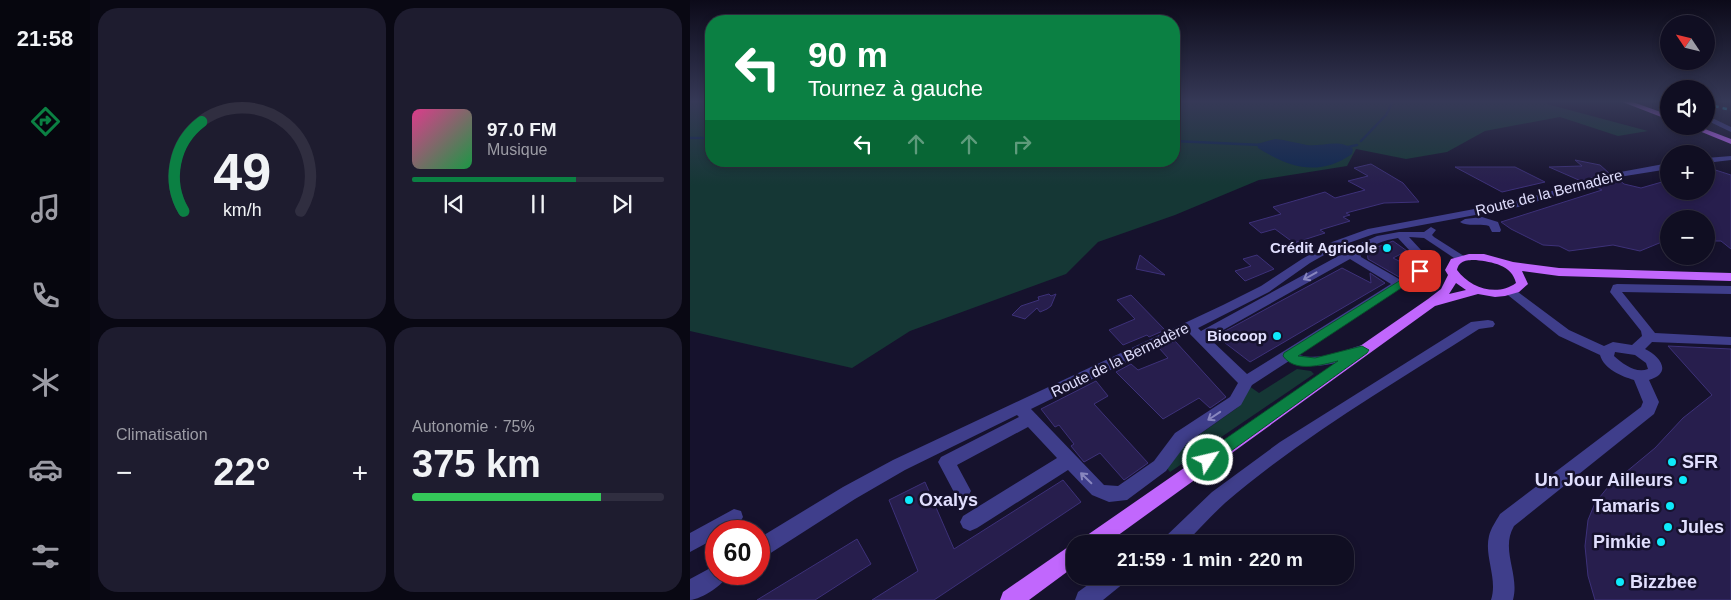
<!DOCTYPE html>
<html lang="fr">
<meta charset="utf-8">
<style>
:root{--surface:#100e22;--page:#1e1c2f;--text:#f1f3f6;--muted:#9c9ca5;--line:#302e40;--accent:#0b8043}
body{margin:0;font-family:Helvetica,sans-serif;background:var(--page);color:var(--text);height:100vh;display:flex;flex-direction:column;font-size:19px;white-space:nowrap}
*{box-sizing:border-box;margin:0}
p{font-size:16px;color:var(--muted)}
.icon{flex:none;width:28px;height:28px;fill:none;stroke:currentColor;stroke-width:2;stroke-linecap:round;stroke-linejoin:round}
.map{position:relative;flex:1;overflow:hidden}
.panel{display:flex;flex-direction:column;gap:8px;padding:8px;background:#090813;width:600px}
.panel>*{flex:none}
.hud{position:absolute;left:15px;top:15px;width:475px;height:152px;border-radius:20px;box-shadow:0 2px 8px #0003,0 0 0 1px var(--line);background:#0b8043;color:#fff;overflow:hidden}
.needle{width:32px;rotate:305deg}
.fabs{position:absolute;left:970px;top:15px;display:grid;gap:10px}
.fabs a{display:grid;place-items:center;width:55px;height:55px;border-radius:50%;background:var(--surface);box-shadow:0 2px 8px #0003,0 0 0 1px var(--line);font-size:25px}
.speed{position:absolute;left:15px;top:520px;display:flex;gap:10px;font-size:25px;font-weight:700;text-align:center}
.speed>*{display:grid;place-content:center;width:65px;height:65px;border-radius:50%;background:var(--surface);box-shadow:0 2px 8px #0003,0 0 0 1px var(--line);line-height:1}
.speed .limit{border:8px solid #d22;background:#fff;color:#111}
.pin{position:absolute;display:grid;place-items:center;width:42px;height:42px;color:#fff;margin:-21px;border-radius:10px;box-shadow:0 2px 8px #0006}
.me{position:absolute;width:55px;margin:-28px;rotate:55deg;stroke-linejoin:round;filter:drop-shadow(0 0 4px #0008)}
.turn{display:flex;align-items:center;gap:18px;height:105px;padding:0 20px;font-size:22px}
.turn .icon{width:65px;height:65px;stroke-width:2.5}
.turn b{display:block;font-size:35px;line-height:42px}
.lanes{display:flex;align-items:center;height:48px;padding:0 20px;background:#0003;justify-content:center;gap:25px;direction:ltr}
.lanes .off{opacity:.35}
.big{font-size:38px;font-weight:800;line-height:1.1}
.panel .widget{flex:1;display:flex;flex-direction:column;justify-content:center;gap:8px;min-width:0;padding:0 18px;border-radius:20px;background:var(--page)}
.panel .dial{align-items:center;gap:0}
.dial svg{height:130px;overflow:visible;fill:none;stroke:var(--line);stroke-width:7;stroke-linecap:round;text-anchor:middle}
.dial text{fill:var(--text);stroke:none}
.song{display:flex;align-items:center;gap:15px}
.cover{width:60px;height:60px;border-radius:8px;background:linear-gradient(135deg,hsl(330 70% 55%),hsl(140 70% 35%))}
.played{height:5px;border-radius:2px;background:linear-gradient(90deg,var(--accent) 65%,var(--line) 65%)}
.keys{display:flex;justify-content:space-around;direction:ltr}
.heat{display:flex;justify-content:space-between;align-items:center;font-size:28px;direction:ltr}
.charge{height:8px;border-radius:4px;background:linear-gradient(90deg,#34c759 75%,var(--line) 0)}
.panel .tiles{flex:1;display:grid;gap:8px;grid-template-columns:repeat(2,1fr)}
.trip{position:absolute;left:376px;top:535px;width:288px;height:50px;border-radius:20px;background:var(--surface);box-shadow:0 2px 8px #0003,0 0 0 1px var(--line);font-weight:800;line-height:50px;text-align:center}
main{display:flex;flex:1;min-height:0}
.tab-bar{display:flex;flex-direction:column;width:90px;justify-content:space-around;align-items:center;background:#06060e;color:var(--muted)}
.tab-bar .icon{width:35px;height:35px}
.tab-bar .active{color:var(--accent)}
.tab-bar b{font-size:22px;color:var(--text)}
.map>svg:first-child{display:block}
.green{fill:#153735}
.water{fill:#0e2850}
.lines{fill:none;stroke-linecap:round;stroke-linejoin:round}
.stream{stroke:#0e2850;stroke-width:2.5}
.building{fill:#271e4d;stroke:#3d3179}
.minor{fill:#3f3e8b;fill-rule:evenodd}
.major{fill:#c167fd;fill-rule:evenodd}
.rail{stroke:#0eeafb;stroke-width:2.5;stroke-dasharray:4.5 4;stroke-linecap:butt}
.oneway{stroke:#8886bf}
.route{fill:#0b8043;stroke:#07532c}
.poi-dot{fill:#0eeafb;stroke:#16122d;stroke-width:2}
.labels{text-anchor:middle;stroke-width:5;stroke-linejoin:round;paint-order:stroke}
.street-label{font-size:15px;fill:#e1dffe;stroke:#16122d}
.poi-label{font-size:15px;font-weight:bold;fill:#e1dffe;stroke:#16122d;text-anchor:end}
.near-poi-label{font-size:18px;font-weight:bold;fill:#e1dffe;stroke:#16122d;text-anchor:start}
</style>
<main>
<nav class="tab-bar">
<b>21:58</b>
<svg class="icon active" aria-label="directions" viewBox="0 0 24 24"><path d="M12 3l9 9-9 9-9-9zM9 14v-3h6M13 9l2 2-2 2"/></svg>
<svg class="icon" aria-label="music" viewBox="0 0 24 24"><path d="M9 18V5l10-2v13"/><circle cx="6" cy="18" r="3"/><circle cx="16" cy="16" r="3"/></svg>
<svg class="icon" aria-label="phone" viewBox="0 0 24 24"><path d="M5 4h4l2 5-3 2q2 4 5 5l2-3 5 2v4C11 20 4 13 5 4z"/></svg>
<svg class="icon" aria-label="climate" viewBox="0 0 24 24"><path d="M12 3v18M4 7l16 10M4 17L20 7"/></svg>
<svg class="icon" aria-label="car" viewBox="0 0 24 24"><path d="M5 17H2v-5l4-1 3-4h7l3 4 3 1v5h-3M9 17h6M6 11h13"/><circle cx="7" cy="17" r="2"/><circle cx="17" cy="17" r="2"/></svg>
<svg class="icon" aria-label="filters" viewBox="0 0 24 24"><path d="M4 7h16M4 17h16"/><circle cx="9" cy="7" r="2"/><circle cx="15" cy="17" r="2"/></svg>
</nav>
<section class="panel">
<div class="tiles">
<div class="widget dial"><svg viewBox="0 0 100 80">
<path d="M14 69A42 42 0 1 1 86 69"/>
<path d="M14 69A42 42 0 0 1 25 14" stroke="#0b8043"/>
<text x="50" y="56" font-size="32" font-weight="700">49</text>
<text x="50" y="72" font-size="11">km/h</text>
</svg></div>
<div class="widget">
<div class="song"><i class="cover"></i><div><b>97.0 FM</b><p>Musique</p></div></div>
<div class="played"></div>
<div class="keys"><svg class="icon" aria-label="previous" viewBox="0 0 24 24"><path d="M18 5L8 12l10 7zM5 5v14"/></svg><svg class="icon" aria-label="pause" viewBox="0 0 24 24"><path d="M8 5v14M16 5v14"/></svg><svg class="icon" aria-label="next" viewBox="0 0 24 24"><path d="M6 5l10 7-10 7zM19 5v14"/></svg></div>
</div>
<div class="widget"><p>Climatisation</p>
<div class="heat"><a>−</a><b class="big">22°</b><a>+</a></div>
</div>
<div class="widget"><p>Autonomie · 75%</p><b class="big">375 km</b><div class="charge"></div></div>
</div>
</section>
<div class="map">
<svg width="1041" height="600" viewBox="0 0 1041 600">
<rect width="100%" height="100%" fill="#16122d"/>
<!-- green -->
<g class="green">
<path d="M21,101V161H484V101H860L857,104L958,131L928,136L870,117L795,131L757,152L716,159L666,149L657,166L569,180L485,215L408,242L376,274L220,331L162,368L0,331V102Z"/>
<path d="M607,369L621,371L624,374L480,472L476,467L496,444L547,408L559,386L569,393Z"/>
</g>
<!-- water -->
<path class="water" d="M585,139C596,140 606,143 617,145C632,147 649,138 663,149L662,154C629,177 600,168 568,148L567,144Z"/>
<g class="lines">
<!-- stream -->
<g class="stream">
<path d="M0,138H21"/>
<path d="M484,141L572,145"/>
<path d="M671,141L696,115L703,101"/>
<path d="M654,148L667,145"/>
</g>
</g>
<!-- building -->
<g class="building">
<path d="M885,160L910,165L919,173L891,181L859,167L892,166Z"/>
<path d="M681,164L713,183L729,202L694,203L656,213L660,215L653,217L660,221L630,230L635,233L604,243L585,229L571,233L559,223L591,214L583,207L635,192L645,198L675,190L658,181L678,176L664,168Z"/>
<path d="M765,167H825L855,182L812,192Z"/>
<path d="M1016,167L1041,175V249L1031,241H1016V219H979V239L950,251L923,245L879,251L869,246L853,245L821,229L811,222L912,190L904,186L928,179L934,184L951,188L979,180V191H1016Z"/>
<path d="M703,241L717,251L703,258L721,267L722,269L709,277L678,259L677,251Z"/>
<path d="M450,255L475,275L446,269Z"/>
<path d="M567,255L584,269L555,281L545,271L561,266L553,259Z"/>
<path d="M652,268L681,283L680,273L695,283L560,362L526,336Z"/>
<path d="M359,294L361,296L366,294L361,306L357,309L350,312L347,308L335,319L322,315L331,306L349,300L348,297Z"/>
<path d="M441,295L475,330L459,337L457,335L433,345L419,330L445,319L427,300Z"/>
<path d="M485,341L536,397L520,408L509,398L473,419L426,372L441,364L448,370L478,358L469,348Z"/>
<path d="M978,346L1041,349V600H905L898,576L895,546L898,520L905,503L918,487L965,448L993,418L1022,395Z"/>
<path d="M406,381L418,396L404,404L458,463L434,480L410,453L394,462L381,446L384,444L369,425L365,427L351,409Z"/>
<path d="M373,480L391,502L244,600H182L228,571L199,500L235,482L264,549Z"/>
<path d="M167,539L181,564L125,600H67Z"/>
</g>
<g class="lines">
<!-- minor -->
<g class="minor">
<path d="M1016,115L1041,127V132L1016,120Z"/>
<path d="M1041,156V160L1016,163V158Z"/>
<path d="M979,163V169L929,177L828,207L684,234L650,246L620,263L579,292L508,328L511,331L650,255L659,252L669,244L687,236L709,232H734L741,227L746,230L742,235L744,237L777,258L775,260H767L734,238L719,237L731,250L736,271L734,273L609,355C630,361 652,351 672,345L677,347L679,350L677,353C652,361 625,373 599,361L562,385L551,405L497,443L476,471L437,500L419,502L402,495L378,470L287,528L280,531L273,528L270,522L273,516L367,458L338,427L267,465L281,491L278,496L272,499L266,496L248,462L251,457L329,417L327,415L215,470L165,499L76,556L69,558V538L153,487L203,460L533,305L571,286L612,259L642,242L678,229L827,201L925,173ZM708,238L720,251L724,270L709,279L671,257L670,253C682,245 694,240 708,238ZM660,259L701,284L557,374L519,338ZM498,332L548,383L540,397L485,433L464,461L428,486L414,485L341,409Z"/>
<path d="M792,217L808,222L811,230L810,232H802L799,226C790,223 777,227 770,222L775,219Z"/>
<path d="M927,284L1041,286V294L932,292L965,333L1041,337V345L962,342L955,349C970,356 983,373 959,380L969,402L964,414L824,526C810,550 830,574 823,600H801C808,578 794,557 799,536C801,528 806,521 810,514L951,407L953,402L944,380C931,376 914,369 910,355L869,336L814,292L820,288L824,289L879,330L914,346L923,342L942,345L952,336L951,331L920,292L923,285ZM925,352L945,355L956,363L958,369C946,374 933,364 924,356Z"/>
<path d="M798,320L803,321L805,324L803,327L789,329C703,384 613,436 535,503C521,516 508,530 495,544H471L474,538L522,492L590,442L781,322Z"/>
<path d="M44,509L51,511L53,517C48,528 38,531 26,531V538L0,552V533Z"/>
<path d="M26,565V574H38C34,585 12,599 0,600V579Z"/>
<path d="M410,576H437L434,583L413,600H385L388,592Z"/>
</g>
<!-- major -->
<g class="major">
<path d="M930,101H940L979,115V120Z"/>
<path d="M997,126H1007L1041,139V144Z"/>
<path d="M779,254H794L823,262L869,268L1041,273V281L869,276L832,271L838,284L829,292L815,296L805,297L788,294L745,306L416,544H390L393,538L738,299L751,289L758,275L755,270L761,259ZM786,260C802,262 822,265 826,283C807,297 780,288 767,270C769,260 778,260 786,260ZM766,283L776,290L759,294Z"/>
<path d="M385,545V566L339,600H310L313,592L378,547Z"/>
</g>
<!-- rail -->
<path class="rail" d="M1016,104L1041,110"/>
</g>
<!-- one-way arrows -->
<defs><path id="oneway-shaft" d="M-6 0H5M1.5-3L5.5 0L1.5 3" fill="none" stroke-width="1.6" stroke-linecap="round" stroke-linejoin="round" transform="scale(1.25)"/></defs>
<g class="oneway">
<use href="#oneway-shaft" transform="translate(620 276) rotate(151)"/>
<use href="#oneway-shaft" transform="translate(524 416) rotate(146)"/>
<use href="#oneway-shaft" transform="translate(396 478) rotate(-136)"/>
</g>
<!-- sky -->
<linearGradient id="sky" x2="0" y2="1"><stop stop-color="#0c0a19"/><stop offset="0.55" stop-color="#363957"/><stop offset="1" stop-color="#363957" stop-opacity="0"/></linearGradient>
<rect width="1041" height="185" fill="url(#sky)"/>
<!-- route -->
<path class="route" d="M730,268L734,269L736,271L734,273L608,356L625,358L672,346L679,350L677,353L523,464L518,466L512,464L510,460L512,455L648,361C631,365 605,373 593,356L594,353Z"/>
<!-- markers -->
<g class="poi-dot">
<circle cx="697" cy="248" r="5"/>
<circle cx="587" cy="336" r="5"/>
<circle cx="982" cy="462" r="5"/>
<circle cx="993" cy="480" r="5"/>
<circle cx="219" cy="500" r="5"/>
<circle cx="980" cy="506" r="5"/>
<circle cx="978" cy="527" r="5"/>
<circle cx="971" cy="542" r="5"/>
<circle cx="930" cy="582" r="5"/>
</g>
<g class="labels">
<!-- street labels -->
<g class="street-label">
<text transform="translate(859 193) rotate(-14)" y="5">Route de la Bernadère</text>
<text transform="translate(430 360) rotate(-26)" y="5">Route de la Bernadère</text>
</g>
<!-- poi labels -->
<g class="poi-label">
<text x="687" y="253">Crédit Agricole</text>
<text x="577" y="341">Biocoop</text>
</g>
<!-- near-poi labels -->
<g class="near-poi-label">
<text x="992" y="468">SFR</text>
<text x="983" y="486" text-anchor="end">Un Jour Ailleurs</text>
<text x="229" y="506">Oxalys</text>
<text x="970" y="512" text-anchor="end">Tamaris</text>
<text x="988" y="533">Jules</text>
<text x="961" y="548" text-anchor="end">Pimkie</text>
<text x="940" y="588">Bizzbee</text>
</g>
</g>
</svg>
<div class="fabs">
<a><svg class="needle" viewBox="-14 -14 28 28"><path d="M0-13l5 13h-10z" fill="#e53935"/><path d="M0 13l5-13h-10z" fill="#9c9ca5"/></svg></a>
<a><svg class="icon" aria-label="sound" viewBox="0 0 24 24"><path d="M4 9h4l5-4v14l-5-4H4zM17 9q2 3 0 6"/></svg></a>
<a>+</a>
<a>−</a>
</div>
<div class="speed"><div class="limit">60</div></div>
<div class="pin" style="left:730px;top:271px;background:#d93025"><svg class="icon" aria-label="arrive" viewBox="0 0 24 24"><path d="M6 21V4h12l-3 4 3 4H6"/></svg></div>
<svg class="me" style="left:518px;top:460px" viewBox="-20 -20 40 40"><circle r="17" fill="#0b8043" stroke="#fff" stroke-width="3"/><path d="M0-11L8 9 0 5-8 9z" fill="#fff"/></svg>
<div class="trip">21:59 · 1 min · 220 m</div>
<div class="hud">
<div class="turn"><svg class="icon" aria-label="left" viewBox="0 0 24 24"><path d="M17 20v-9H6M10 6l-5 5 5 5"/></svg><div><b>90 m</b>Tournez à gauche</div></div>
<div class="lanes"><svg class="icon" aria-label="left" viewBox="0 0 24 24"><path d="M17 20v-9H6M10 6l-5 5 5 5"/></svg><svg class="icon off" aria-label="ahead" viewBox="0 0 24 24"><path d="M12 20V5M6 11l6-6 6 6"/></svg><svg class="icon off" aria-label="ahead" viewBox="0 0 24 24"><path d="M12 20V5M6 11l6-6 6 6"/></svg><svg class="icon off" aria-label="right" viewBox="0 0 24 24"><path d="M7 20v-9h11M14 6l5 5-5 5"/></svg></div>
</div>
</div>
</main>
